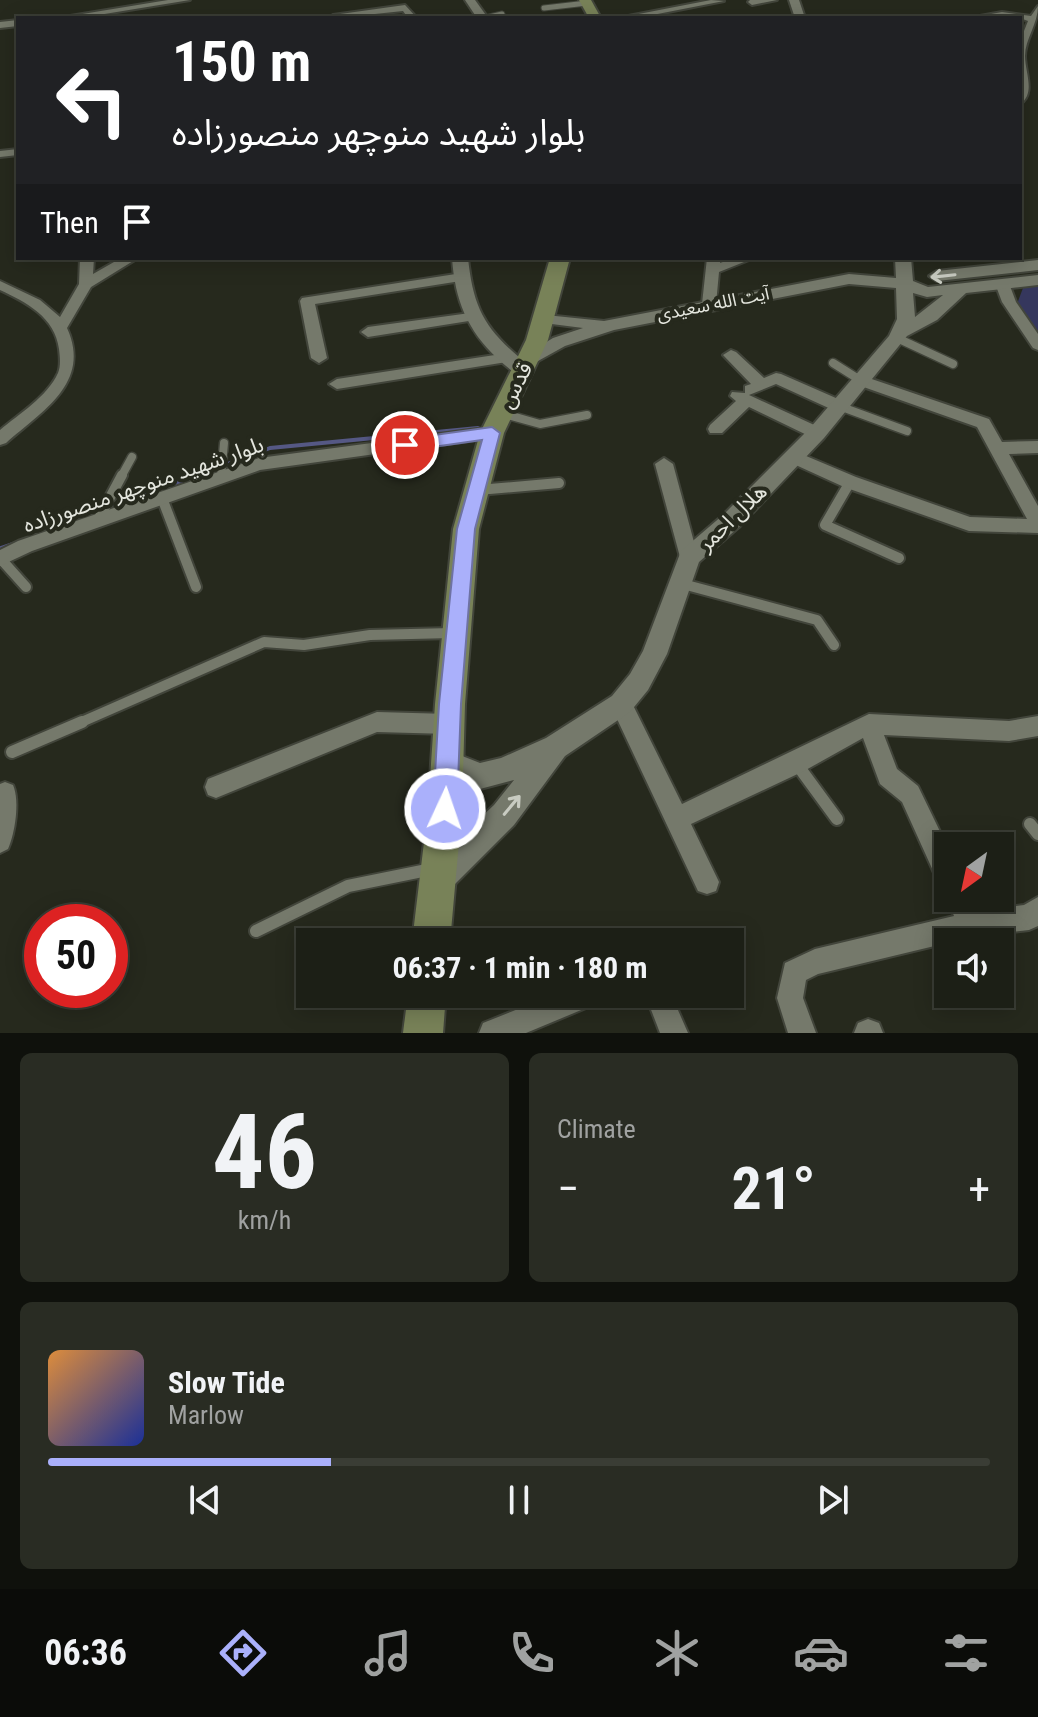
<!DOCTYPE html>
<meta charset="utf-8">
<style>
:root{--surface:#1c1f16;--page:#292c23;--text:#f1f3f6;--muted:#a0a2a1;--line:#3a3d35;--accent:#aab0fb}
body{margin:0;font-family:"Roboto Condensed","Noto Sans Arabic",sans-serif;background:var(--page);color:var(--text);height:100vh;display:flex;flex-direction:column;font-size:30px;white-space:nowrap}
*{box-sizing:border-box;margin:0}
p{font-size:26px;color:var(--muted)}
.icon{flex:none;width:44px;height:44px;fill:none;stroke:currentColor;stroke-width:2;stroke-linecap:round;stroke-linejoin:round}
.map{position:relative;height:1033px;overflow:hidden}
.panel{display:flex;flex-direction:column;gap:20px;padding:20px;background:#0f110c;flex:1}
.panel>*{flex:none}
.guide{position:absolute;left:16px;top:16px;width:1006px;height:244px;border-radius:0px;box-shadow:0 4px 20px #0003,0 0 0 2px var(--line);background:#202124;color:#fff;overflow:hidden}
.needle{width:52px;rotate:213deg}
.fabs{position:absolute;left:934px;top:832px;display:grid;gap:16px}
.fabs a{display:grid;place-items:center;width:80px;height:80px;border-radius:0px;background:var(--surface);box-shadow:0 4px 20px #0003,0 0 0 2px var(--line);font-size:40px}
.speed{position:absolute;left:24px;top:904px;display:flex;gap:16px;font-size:40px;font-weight:700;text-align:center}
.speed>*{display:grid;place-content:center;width:104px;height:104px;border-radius:50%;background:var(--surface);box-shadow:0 4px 20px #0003,0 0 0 2px var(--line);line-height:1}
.speed .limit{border:12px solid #d22;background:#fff;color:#111}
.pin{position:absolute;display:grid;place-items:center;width:68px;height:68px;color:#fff;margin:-34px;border:4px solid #fff;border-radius:50%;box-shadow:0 2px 8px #0007}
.me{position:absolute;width:88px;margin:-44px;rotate:3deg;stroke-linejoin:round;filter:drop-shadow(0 0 6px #0008)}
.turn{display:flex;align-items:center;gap:28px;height:168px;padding:0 24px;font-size:36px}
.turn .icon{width:104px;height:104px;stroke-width:2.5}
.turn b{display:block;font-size:56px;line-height:68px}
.then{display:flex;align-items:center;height:76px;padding:0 24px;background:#0003;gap:16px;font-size:30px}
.big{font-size:60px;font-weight:700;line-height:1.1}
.panel .tile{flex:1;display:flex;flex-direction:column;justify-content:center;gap:12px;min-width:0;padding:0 28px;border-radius:12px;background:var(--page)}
.panel .dial{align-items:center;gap:0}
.dial b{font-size:104px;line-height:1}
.song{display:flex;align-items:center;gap:24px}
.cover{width:96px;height:96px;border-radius:12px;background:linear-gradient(135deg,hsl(30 70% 55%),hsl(230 70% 35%))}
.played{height:8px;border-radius:4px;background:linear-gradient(90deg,var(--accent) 30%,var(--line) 30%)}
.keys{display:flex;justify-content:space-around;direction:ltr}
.heat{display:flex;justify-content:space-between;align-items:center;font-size:44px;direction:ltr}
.panel .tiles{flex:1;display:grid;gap:20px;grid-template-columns:1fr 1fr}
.tile:last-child{grid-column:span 2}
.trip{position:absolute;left:296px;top:928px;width:448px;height:80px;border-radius:0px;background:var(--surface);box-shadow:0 4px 20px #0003,0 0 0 2px var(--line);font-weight:700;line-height:80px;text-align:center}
.dock{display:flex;height:128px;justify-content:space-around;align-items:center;background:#0b0c09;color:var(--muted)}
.dock .icon{width:56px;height:56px}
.dock .current{color:var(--accent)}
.dock b{font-size:36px;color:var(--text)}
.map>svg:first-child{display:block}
.green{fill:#35375d}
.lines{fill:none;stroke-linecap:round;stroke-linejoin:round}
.stream-far1{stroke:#555884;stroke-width:4}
.stream{stroke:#555884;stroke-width:5}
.service-far3-casing{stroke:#42453b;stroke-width:7}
.service-far2-casing{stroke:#42453b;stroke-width:11}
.service-far1-casing{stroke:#42453b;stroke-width:14}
.service-casing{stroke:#42453b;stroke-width:16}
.minor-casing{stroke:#42453b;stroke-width:4}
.tertiary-casing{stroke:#42453b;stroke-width:4}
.secondary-casing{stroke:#42453b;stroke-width:4}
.service-far3{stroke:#75796b;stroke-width:5}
.service-far2{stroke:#75796b;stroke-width:8}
.service-far1{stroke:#75796b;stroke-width:10}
.service{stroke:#75796b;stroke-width:12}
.minor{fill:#75796b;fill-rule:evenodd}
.tertiary{fill:#75796b;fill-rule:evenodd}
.secondary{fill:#788258;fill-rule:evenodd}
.oneway{stroke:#c8cbc1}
.route{fill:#aab0fb;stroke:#6e72a3;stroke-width:2}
.labels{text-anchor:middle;stroke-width:8;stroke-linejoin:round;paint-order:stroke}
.far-street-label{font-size:18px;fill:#e4e6de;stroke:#26291d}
.street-label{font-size:22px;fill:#e4e6de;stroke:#26291d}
</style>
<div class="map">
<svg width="1038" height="1033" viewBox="0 0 1038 1033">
<rect width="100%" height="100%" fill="#26291d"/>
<!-- green -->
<path class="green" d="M1038,286V334L1017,304L1023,288Z"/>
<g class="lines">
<!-- stream-far1 -->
<path class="stream-far1" d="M193,477L270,448L478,428"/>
<!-- stream -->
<g class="stream">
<path d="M42,533L198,475"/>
<path d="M0,549L14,544"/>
</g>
<defs>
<g id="service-far3">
<path d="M544,8L587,3"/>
<path d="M485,18L502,14"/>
</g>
<g id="service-far2">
<path d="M897,338L953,364"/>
<path d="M833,363L860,380"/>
<path d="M839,406L907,431"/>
<path d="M501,413L540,424L587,415"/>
<path d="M121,477L132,457"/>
<path d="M221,477L224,443"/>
</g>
<g id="service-far1">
<path d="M850,482L825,525L899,558"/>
<path d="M478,490L559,483"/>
<path d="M162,498L196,587"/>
<path d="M98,520L122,475"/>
<path d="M1,559L26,587"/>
<path d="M679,583L817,620L834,645"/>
<path d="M77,724L264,642L304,645L370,635L452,633"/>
</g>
<g id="service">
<path d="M12,752L82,722"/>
<path d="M796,763L837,819"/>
<path d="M1030,824L1038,834"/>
<path d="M256,931L348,886L432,869"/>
</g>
<g id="minor">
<path d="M168,0H190L80,18H58Z"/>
<path d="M711,0L724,1L637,18H618Z"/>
<path d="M750,0H777L752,5L748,2Z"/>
<path d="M405,5L417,18H408L403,11L337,18L333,15Z"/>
<path d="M1038,6C1038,24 1025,39 1025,56C1025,72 1036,94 1020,104V41L1028,21L1020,18H969L1002,12L1031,16Z"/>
<path d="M18,20V26L0,28V22Z"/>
<path d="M18,149V155L0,157V151Z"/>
<path d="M80,258H94L93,274L121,258H138L91,287L67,328C92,383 42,411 6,443L0,445V430C19,414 47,397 58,373C61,366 60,357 59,349C55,317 26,302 0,290V281L40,300L60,317L79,284Z"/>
<path d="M707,258H721L720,263L734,258H754L719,272L716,304L709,308L702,304Z"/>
<path d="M462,273L467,274V280L315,304L327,358L319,363L311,358L300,301L302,298Z"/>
<path d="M1003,282L1010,286L1016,302L1038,334V350L1033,348L1002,302L996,286Z"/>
<path d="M470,313L477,317L475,320L368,337L361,332L368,327Z"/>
<path d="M731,350L736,352L764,378L776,373L781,374L845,402L847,406L845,410H833L776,384L749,395L823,429L825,433L823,437H811L749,407L722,433H710L708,429L710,425L736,401L730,396L732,392L745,393V386L751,384L723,355Z"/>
<path d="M508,353L513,355V361L337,389L329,384L337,379Z"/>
<path d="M860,375L989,419L1002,442L1038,441V453L1009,454L1038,506V533L969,531L844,487L787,461L785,457L787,453H799L856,477L970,517L1027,519L977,427L855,384L852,380Z"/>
<path d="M492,427L500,433L498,437L260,470L32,551L0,566V550L18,541L259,458Z"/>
<path d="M664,458L673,464L698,557L696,562H682L680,557L655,464Z"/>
<path d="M621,694L629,697L682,804L869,714L1009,721L1038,716V736L1009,741L884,735L897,769L918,786L948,848V887L939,884L902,802L880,784L863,738L804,771L691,824L719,882L716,891L707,894L698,891L610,704L613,697Z"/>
<path d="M377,712L449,714L457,717L460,724L457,731L449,734L377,732L216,798L208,795L205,787L208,779Z"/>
<path d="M5,782L13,785C20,801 15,833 8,849L0,853V784Z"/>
<path d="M948,895V898H972L979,911L1024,905L1038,897V926L1029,930L972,937L818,974L806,980L803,998L816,1033H788L777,998L785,963L815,949L954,916L947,898Z"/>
<path d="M556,994H602L598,1003L526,1033H479L483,1023Z"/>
<path d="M645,994H671L688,1033H660Z"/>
<path d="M868,1019L879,1023L883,1033H854L858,1023Z"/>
</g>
<g id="tertiary">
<path d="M465,0H475L488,18H477Z"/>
<path d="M789,0H799L805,18H795Z"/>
<path d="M452,258H468C473,305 483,327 520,358L553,338L583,328L536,322L533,318L536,314L604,321L849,274L896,278L895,258H911L913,281L928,287L1038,275V285L966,293L937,320L907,336L824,438L739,527L699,562L667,654L648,690L630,712L565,756L514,825L449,890L438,894L427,890L423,879L427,868L494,805L514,780L480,789L437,772L433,763L437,754L447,750L480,763L501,758L546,738L612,696L630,674L643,651L681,551L723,515L810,428L889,336L897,319L896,288L849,284L614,330L565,346L529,366L533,371L524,377C514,374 506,366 498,359C467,330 455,300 452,258ZM913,293L927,297L943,295L915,317Z"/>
<path d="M1038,260V270L937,281L929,276L937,271Z"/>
</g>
<g id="secondary">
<path d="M579,0H591L601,18H589Z"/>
<path d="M550,258H570L548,340L504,433L479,529L465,704L462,809L450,942H412L428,809L435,704L453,529L480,433L526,340Z"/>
<path d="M408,994H446L443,1033H403Z"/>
</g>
</defs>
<!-- service-far3 casing -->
<use href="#service-far3" class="service-far3-casing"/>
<!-- service-far2 casing -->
<use href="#service-far2" class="service-far2-casing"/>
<!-- service-far1 casing -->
<use href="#service-far1" class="service-far1-casing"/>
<!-- service casing -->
<use href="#service" class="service-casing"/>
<!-- minor casing -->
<use href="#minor" class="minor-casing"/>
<!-- tertiary casing -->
<use href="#tertiary" class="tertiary-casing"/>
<!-- secondary casing -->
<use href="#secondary" class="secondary-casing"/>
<!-- service-far3 -->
<use href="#service-far3" class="service-far3"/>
<!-- service-far2 -->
<use href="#service-far2" class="service-far2"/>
<!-- service-far1 -->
<use href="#service-far1" class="service-far1"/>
<!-- service -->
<use href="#service" class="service"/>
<!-- minor -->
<use href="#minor" class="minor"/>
<!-- tertiary -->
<use href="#tertiary" class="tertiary"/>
<!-- secondary -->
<use href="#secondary" class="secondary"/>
</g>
<!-- one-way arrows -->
<defs><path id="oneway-shaft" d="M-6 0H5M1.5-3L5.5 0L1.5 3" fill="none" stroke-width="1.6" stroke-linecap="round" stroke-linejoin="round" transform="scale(2)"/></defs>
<g class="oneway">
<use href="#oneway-shaft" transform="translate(943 276) rotate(174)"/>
<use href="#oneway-shaft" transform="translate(512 805) rotate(-50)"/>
</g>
<!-- route -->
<path class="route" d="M492,427L500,433L475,529L461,704L457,809L454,817L445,820L437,817L433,809L439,704L457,529L482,440L405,451L396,445L405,439Z"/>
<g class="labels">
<!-- far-street labels -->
<g class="far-street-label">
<text transform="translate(713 304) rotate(-11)" y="6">آیت الله سعیدی</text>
</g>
<!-- street labels -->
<g class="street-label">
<text transform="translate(515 385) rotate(-63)" y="8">قدس</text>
<text transform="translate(143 484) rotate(-19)" y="8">بلوار شهید منوچهر منصورزاده</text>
<text transform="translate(732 517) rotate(-44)" y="8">هلال احمر</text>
</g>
</g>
</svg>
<div class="fabs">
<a><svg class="needle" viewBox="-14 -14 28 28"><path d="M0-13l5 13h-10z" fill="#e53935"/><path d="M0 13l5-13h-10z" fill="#a0a2a1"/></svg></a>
<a><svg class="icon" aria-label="sound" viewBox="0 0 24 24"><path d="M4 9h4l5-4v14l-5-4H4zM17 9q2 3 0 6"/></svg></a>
</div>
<div class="speed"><div class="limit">50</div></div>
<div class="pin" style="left:405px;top:445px;background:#d93025"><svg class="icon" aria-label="arrive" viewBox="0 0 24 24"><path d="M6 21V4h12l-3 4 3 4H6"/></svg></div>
<svg class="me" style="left:445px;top:809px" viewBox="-20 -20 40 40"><circle r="17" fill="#aab0fb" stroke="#fff" stroke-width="3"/><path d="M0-11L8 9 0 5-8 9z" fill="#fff"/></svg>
<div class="trip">06:37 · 1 min · 180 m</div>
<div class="guide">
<div class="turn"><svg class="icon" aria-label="left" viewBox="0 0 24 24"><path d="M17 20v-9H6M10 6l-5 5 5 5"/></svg><div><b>150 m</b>بلوار شهید منوچهر منصورزاده</div></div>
<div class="then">Then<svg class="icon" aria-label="arrive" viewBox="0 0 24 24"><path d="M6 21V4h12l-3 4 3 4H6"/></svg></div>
</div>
</div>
<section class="panel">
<div class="tiles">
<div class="tile dial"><b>46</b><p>km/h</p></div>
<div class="tile"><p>Climate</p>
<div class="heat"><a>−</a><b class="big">21°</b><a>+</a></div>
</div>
<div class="tile">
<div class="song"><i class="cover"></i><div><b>Slow Tide</b><p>Marlow</p></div></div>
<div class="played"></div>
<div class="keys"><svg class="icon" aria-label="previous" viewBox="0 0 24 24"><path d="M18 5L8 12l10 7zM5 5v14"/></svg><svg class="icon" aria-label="pause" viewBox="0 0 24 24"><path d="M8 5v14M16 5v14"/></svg><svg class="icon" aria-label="next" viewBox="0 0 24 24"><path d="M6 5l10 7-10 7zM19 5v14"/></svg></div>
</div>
</div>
</section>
<nav class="dock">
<b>06:36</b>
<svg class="icon current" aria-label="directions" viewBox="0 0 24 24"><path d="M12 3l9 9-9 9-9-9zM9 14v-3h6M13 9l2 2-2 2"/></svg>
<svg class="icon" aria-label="music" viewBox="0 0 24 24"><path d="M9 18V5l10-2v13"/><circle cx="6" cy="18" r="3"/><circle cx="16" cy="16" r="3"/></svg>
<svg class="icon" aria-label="phone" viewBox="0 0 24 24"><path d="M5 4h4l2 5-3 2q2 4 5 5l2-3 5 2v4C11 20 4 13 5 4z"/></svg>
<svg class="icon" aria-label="climate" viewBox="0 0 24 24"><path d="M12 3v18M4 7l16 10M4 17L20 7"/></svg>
<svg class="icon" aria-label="car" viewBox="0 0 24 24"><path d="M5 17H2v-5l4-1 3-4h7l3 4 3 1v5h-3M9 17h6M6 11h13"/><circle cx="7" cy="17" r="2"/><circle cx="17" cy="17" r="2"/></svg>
<svg class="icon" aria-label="filters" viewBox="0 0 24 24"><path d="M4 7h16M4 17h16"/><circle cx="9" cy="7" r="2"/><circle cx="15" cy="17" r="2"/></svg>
</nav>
